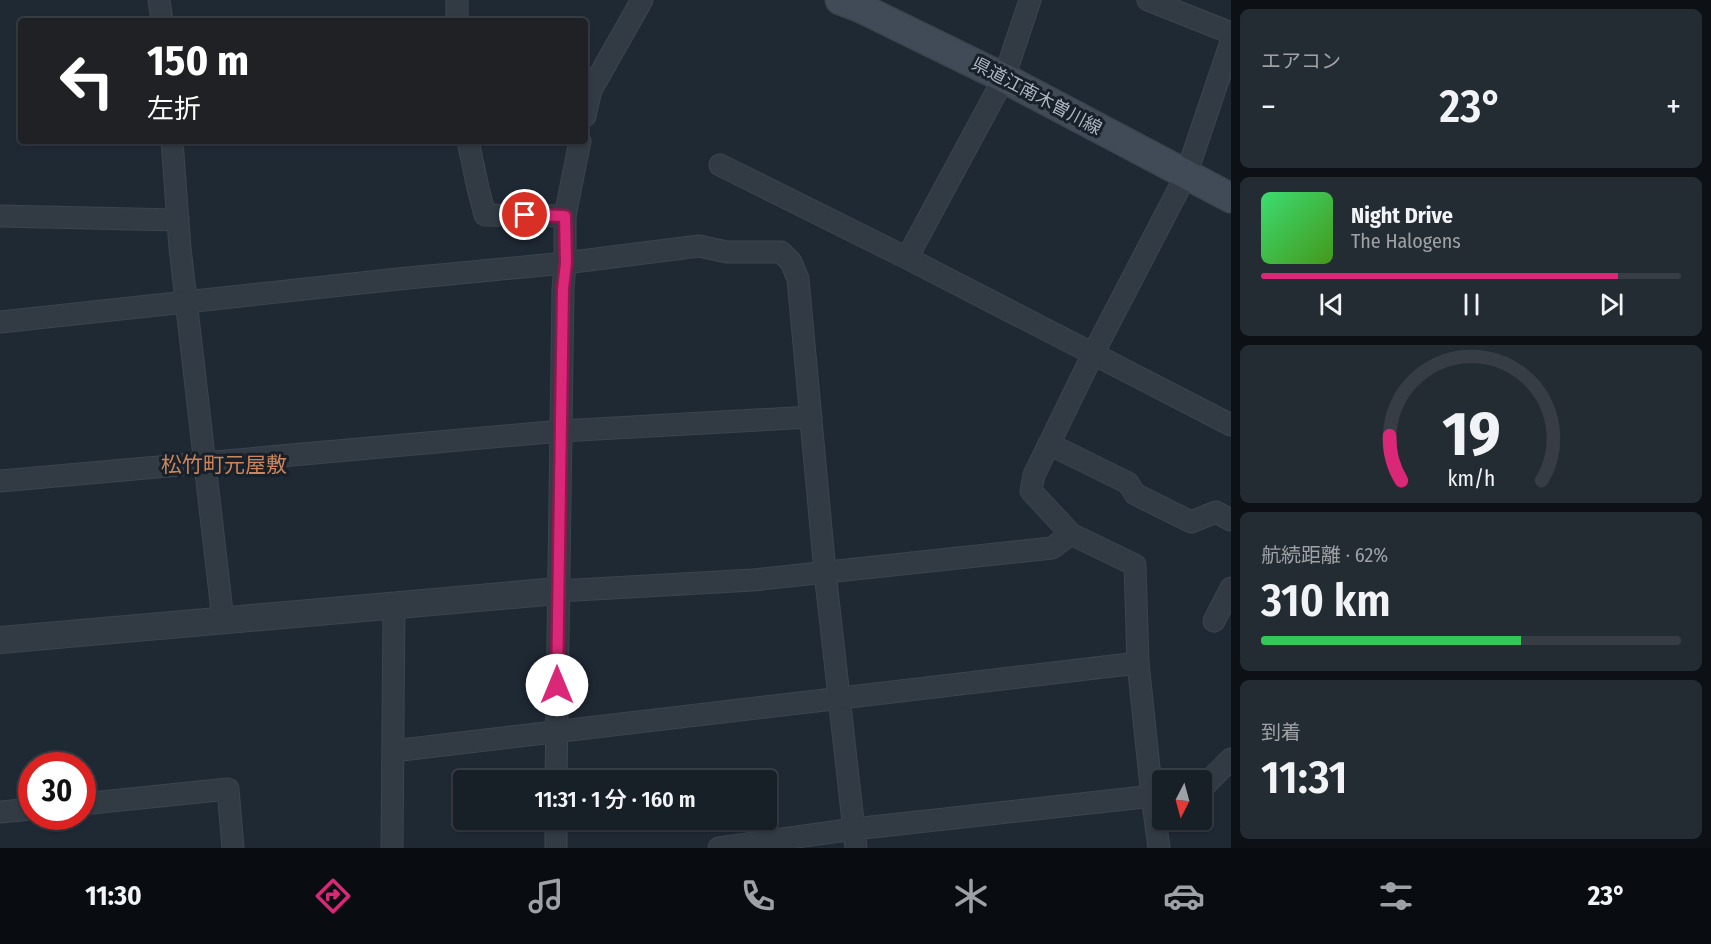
<!DOCTYPE html>
<html lang="ja">
<meta charset="utf-8">
<style>
:root{--surface:#171f27;--page:#242c33;--text:#f1f3f6;--muted:#9ea2a7;--line:#363d44;--accent:#db2777}
body{margin:0;font-family:"Fira Sans Condensed","Noto Sans JP",sans-serif;background:var(--page);color:var(--text);height:100vh;display:flex;flex-direction:column;font-size:22px;white-space:nowrap}
*{box-sizing:border-box;margin:0}
p{font-size:20px;color:var(--muted)}
.icon{flex:none;width:33px;height:33px;fill:none;stroke:currentColor;stroke-width:2;stroke-linecap:round;stroke-linejoin:round}
.map{position:relative;flex:1;overflow:hidden}
.sheet{display:flex;flex-direction:column;gap:9px;padding:9px;background:#0d1115;width:480px}
.sheet>*{flex:none}
.banner{position:absolute;left:18px;top:18px;width:570px;height:126px;border-radius:6px;box-shadow:0 2px 4px #0004,0 0 0 2px var(--line);background:#202124;color:#fff;overflow:hidden}
.needle{width:39px;rotate:186deg}
.fabs{position:absolute;left:1152px;top:770px;display:grid;gap:12px}
.fabs a{display:grid;place-items:center;width:60px;height:60px;border-radius:6px;background:var(--surface);box-shadow:0 2px 4px #0004,0 0 0 2px var(--line);font-size:30px}
.speed{position:absolute;left:18px;top:752px;display:flex;gap:12px;font-size:30px;font-weight:700;text-align:center}
.speed>*{display:grid;place-content:center;width:78px;height:78px;border-radius:50%;background:var(--surface);box-shadow:0 2px 4px #0004,0 0 0 2px var(--line);line-height:1}
.speed .limit{border:9px solid #d22;background:#fff;color:#111}
.pin{position:absolute;display:grid;place-items:center;width:51px;height:51px;color:#fff;margin:-26px;border:3px solid #fff;border-radius:50%;box-shadow:0 2px 6px #0007}
.me{position:absolute;width:66px;margin:-33px;rotate:0deg;stroke-linejoin:round;filter:drop-shadow(0 0 4px #0008)}
.turn{display:flex;align-items:center;gap:21px;height:126px;padding:0 30px;font-size:27px}
.turn .icon{width:78px;height:78px;stroke-width:2.5}
.turn b{display:block;font-size:42px;line-height:51px}
.big{font-size:45px;font-weight:600;line-height:1.1}
.sheet .tile{flex:1;display:flex;flex-direction:column;justify-content:center;gap:9px;min-width:0;padding:0 21px;border-radius:9px;background:var(--page)}
.sheet .dial{align-items:center;gap:0}
.dial svg{height:156px;overflow:visible;fill:none;stroke:var(--line);stroke-width:7;stroke-linecap:round;text-anchor:middle}
.dial text{fill:var(--text);stroke:none}
.song{display:flex;align-items:center;gap:18px}
.cover{width:72px;height:72px;border-radius:9px;background:linear-gradient(135deg,hsl(140 70% 55%),hsl(100 70% 35%))}
.played{height:6px;border-radius:3px;background:linear-gradient(90deg,var(--accent) 85%,var(--line) 85%)}
.keys{display:flex;justify-content:space-around;direction:ltr}
.heat{display:flex;justify-content:space-between;align-items:center;font-size:33px;direction:ltr}
.charge{height:9px;border-radius:4px;background:linear-gradient(90deg,#34c759 62%,var(--line) 0)}
.trip{position:absolute;left:453px;top:770px;width:324px;height:60px;border-radius:6px;background:var(--surface);box-shadow:0 2px 4px #0004,0 0 0 2px var(--line);font-weight:600;line-height:60px;text-align:center}
.tabs{display:flex;height:96px;justify-content:space-around;align-items:center;background:#090c10;color:var(--muted)}
.tabs .icon{width:42px;height:42px}
.tabs .on{color:var(--accent)}
.tabs b{font-size:27px;color:var(--text)}
main{display:flex;flex:1;min-height:0}
.map>svg:first-child{display:block}
.lines{fill:none;stroke-linecap:round;stroke-linejoin:round}
.minor-casing{stroke:#3c444e;stroke-width:23}
.tertiary-casing{stroke:#3c444e;stroke-width:28}
.secondary-casing{stroke:#3c444e;stroke-width:31}
.minor{stroke:#323b44;stroke-width:21}
.tertiary{stroke:#323b44;stroke-width:26}
.secondary{stroke:#414b57;stroke-width:28}
.route-casing{stroke:#8e194d;stroke-width:15}
.route{stroke:#db2777;stroke-width:10}
.labels{text-anchor:middle;stroke-width:6;stroke-linejoin:round;paint-order:stroke}
.street-label{font-size:18px;fill:#acb6c2;stroke:#182029}
.quarter-label{font-size:21px;fill:#cd855c;stroke:#182029}
</style>
<main>
<div class="map">
<svg width="1231" height="848" viewBox="0 0 1231 848">
<rect width="100%" height="100%" fill="#1f2934"/>
<g class="lines">
<defs>
<g id="minor">
<path d="M159,0L162,21"/>
<path d="M457,0V21"/>
<path d="M1148,0L1231,33"/>
<path d="M585,116L591,90L642,0"/>
<path d="M172,141L180,248L223,620"/>
<path d="M468,141L478,188L485,215L565,216"/>
<path d="M720,165L907,258L1231,425"/>
<path d="M0,216L178,220"/>
<path d="M907,258L1004,78L1030,0"/>
<path d="M0,322L398,279L565,263L699,246L727,252H781L791,262L798,279L825,572L856,848"/>
<path d="M1049,444L1128,483L1135,494L1191,522L1216,512L1231,520"/>
<path d="M0,481L561,431L811,417"/>
<path d="M558,591L753,580L1052,548L1071,534"/>
<path d="M1214,621L1231,588"/>
<path d="M393,751L1138,663"/>
<path d="M556,780L563,289L565,263V216L580,141"/>
<path d="M1202,788L1231,759"/>
<path d="M82,804L228,789L233,848"/>
<path d="M0,812L32,809"/>
<path d="M392,848L394,605"/>
<path d="M556,848V819"/>
<path d="M719,848L854,829L1162,795"/>
<path d="M1159,848L1152,796L1138,663L1135,565L1071,534L1031,491L1034,475L1093,354L1186,175L1231,42"/>
</g>
<path id="tertiary" d="M0,640L558,591"/>
<path id="secondary" d="M840,0L861,8L1004,78L1231,198"/>
</defs>
<!-- minor casing -->
<use href="#minor" class="minor-casing"/>
<!-- tertiary casing -->
<use href="#tertiary" class="tertiary-casing"/>
<!-- secondary casing -->
<use href="#secondary" class="secondary-casing"/>
<!-- minor -->
<use href="#minor" class="minor"/>
<!-- tertiary -->
<use href="#tertiary" class="tertiary"/>
<!-- secondary -->
<use href="#secondary" class="secondary"/>
</g>
<g class="lines">
<defs>
<path id="route" d="M525,215L565,216L566,263L563,289L557,685"/>
</defs>
<!-- route casing -->
<use href="#route" class="route-casing"/>
<!-- route -->
<use href="#route" class="route"/>
</g>
<g class="labels">
<!-- street labels -->
<g class="street-label">
<text transform="translate(1037 96) rotate(28)" y="6">県道江南木曽川線</text>
</g>
<!-- quarter labels -->
<g class="quarter-label">
<text x="224" y="472">松竹町元屋敷</text>
</g>
</g>
</svg>
<div class="fabs">
<a><svg class="needle" viewBox="-14 -14 28 28"><path d="M0-13l5 13h-10z" fill="#e53935"/><path d="M0 13l5-13h-10z" fill="#9ea2a7"/></svg></a>
</div>
<div class="speed"><div class="limit">30</div></div>
<div class="pin" style="left:525px;top:215px;background:#d93025"><svg class="icon" aria-label="arrive" viewBox="0 0 24 24"><path d="M6 21V4h12l-3 4 3 4H6"/></svg></div>
<svg class="me" style="left:557px;top:685px" viewBox="-20 -20 40 40"><circle r="19" fill="#fff"/><path d="M0-13L10 11 0 6-10 11z" fill="#db2777"/></svg>
<div class="trip">11:31 · 1 分 · 160 m</div>
<div class="banner">
<div class="turn"><svg class="icon" aria-label="left" viewBox="0 0 24 24"><path d="M17 20v-9H6M10 6l-5 5 5 5"/></svg><div><b>150 m</b>左折</div></div>
</div>
</div>
<section class="sheet">
<div class="tile"><p>エアコン</p>
<div class="heat"><a>−</a><b class="big">23°</b><a>+</a></div>
</div>
<div class="tile">
<div class="song"><i class="cover"></i><div><b>Night Drive</b><p>The Halogens</p></div></div>
<div class="played"></div>
<div class="keys"><svg class="icon" aria-label="previous" viewBox="0 0 24 24"><path d="M18 5L8 12l10 7zM5 5v14"/></svg><svg class="icon" aria-label="pause" viewBox="0 0 24 24"><path d="M8 5v14M16 5v14"/></svg><svg class="icon" aria-label="next" viewBox="0 0 24 24"><path d="M6 5l10 7-10 7zM19 5v14"/></svg></div>
</div>
<div class="tile dial"><svg viewBox="0 0 100 80">
<path d="M14 69A42 42 0 1 1 86 69"/>
<path d="M14 69A42 42 0 0 1 8 46" stroke="#db2777"/>
<text x="50" y="56" font-size="32" font-weight="700">19</text>
<text x="50" y="72" font-size="11">km/h</text>
</svg></div>
<div class="tile"><p>航続距離 · 62%</p><b class="big">310 km</b><div class="charge"></div></div>
<div class="tile"><p>到着</p><b class="big">11:31</b></div>
</section>
</main>
<nav class="tabs">
<b>11:30</b>
<svg class="icon on" aria-label="directions" viewBox="0 0 24 24"><path d="M12 3l9 9-9 9-9-9zM9 14v-3h6M13 9l2 2-2 2"/></svg>
<svg class="icon" aria-label="music" viewBox="0 0 24 24"><path d="M9 18V5l10-2v13"/><circle cx="6" cy="18" r="3"/><circle cx="16" cy="16" r="3"/></svg>
<svg class="icon" aria-label="phone" viewBox="0 0 24 24"><path d="M5 4h4l2 5-3 2q2 4 5 5l2-3 5 2v4C11 20 4 13 5 4z"/></svg>
<svg class="icon" aria-label="climate" viewBox="0 0 24 24"><path d="M12 3v18M4 7l16 10M4 17L20 7"/></svg>
<svg class="icon" aria-label="car" viewBox="0 0 24 24"><path d="M5 17H2v-5l4-1 3-4h7l3 4 3 1v5h-3M9 17h6M6 11h13"/><circle cx="7" cy="17" r="2"/><circle cx="17" cy="17" r="2"/></svg>
<svg class="icon" aria-label="filters" viewBox="0 0 24 24"><path d="M4 7h16M4 17h16"/><circle cx="9" cy="7" r="2"/><circle cx="15" cy="17" r="2"/></svg>
<b>23°</b>
</nav>
